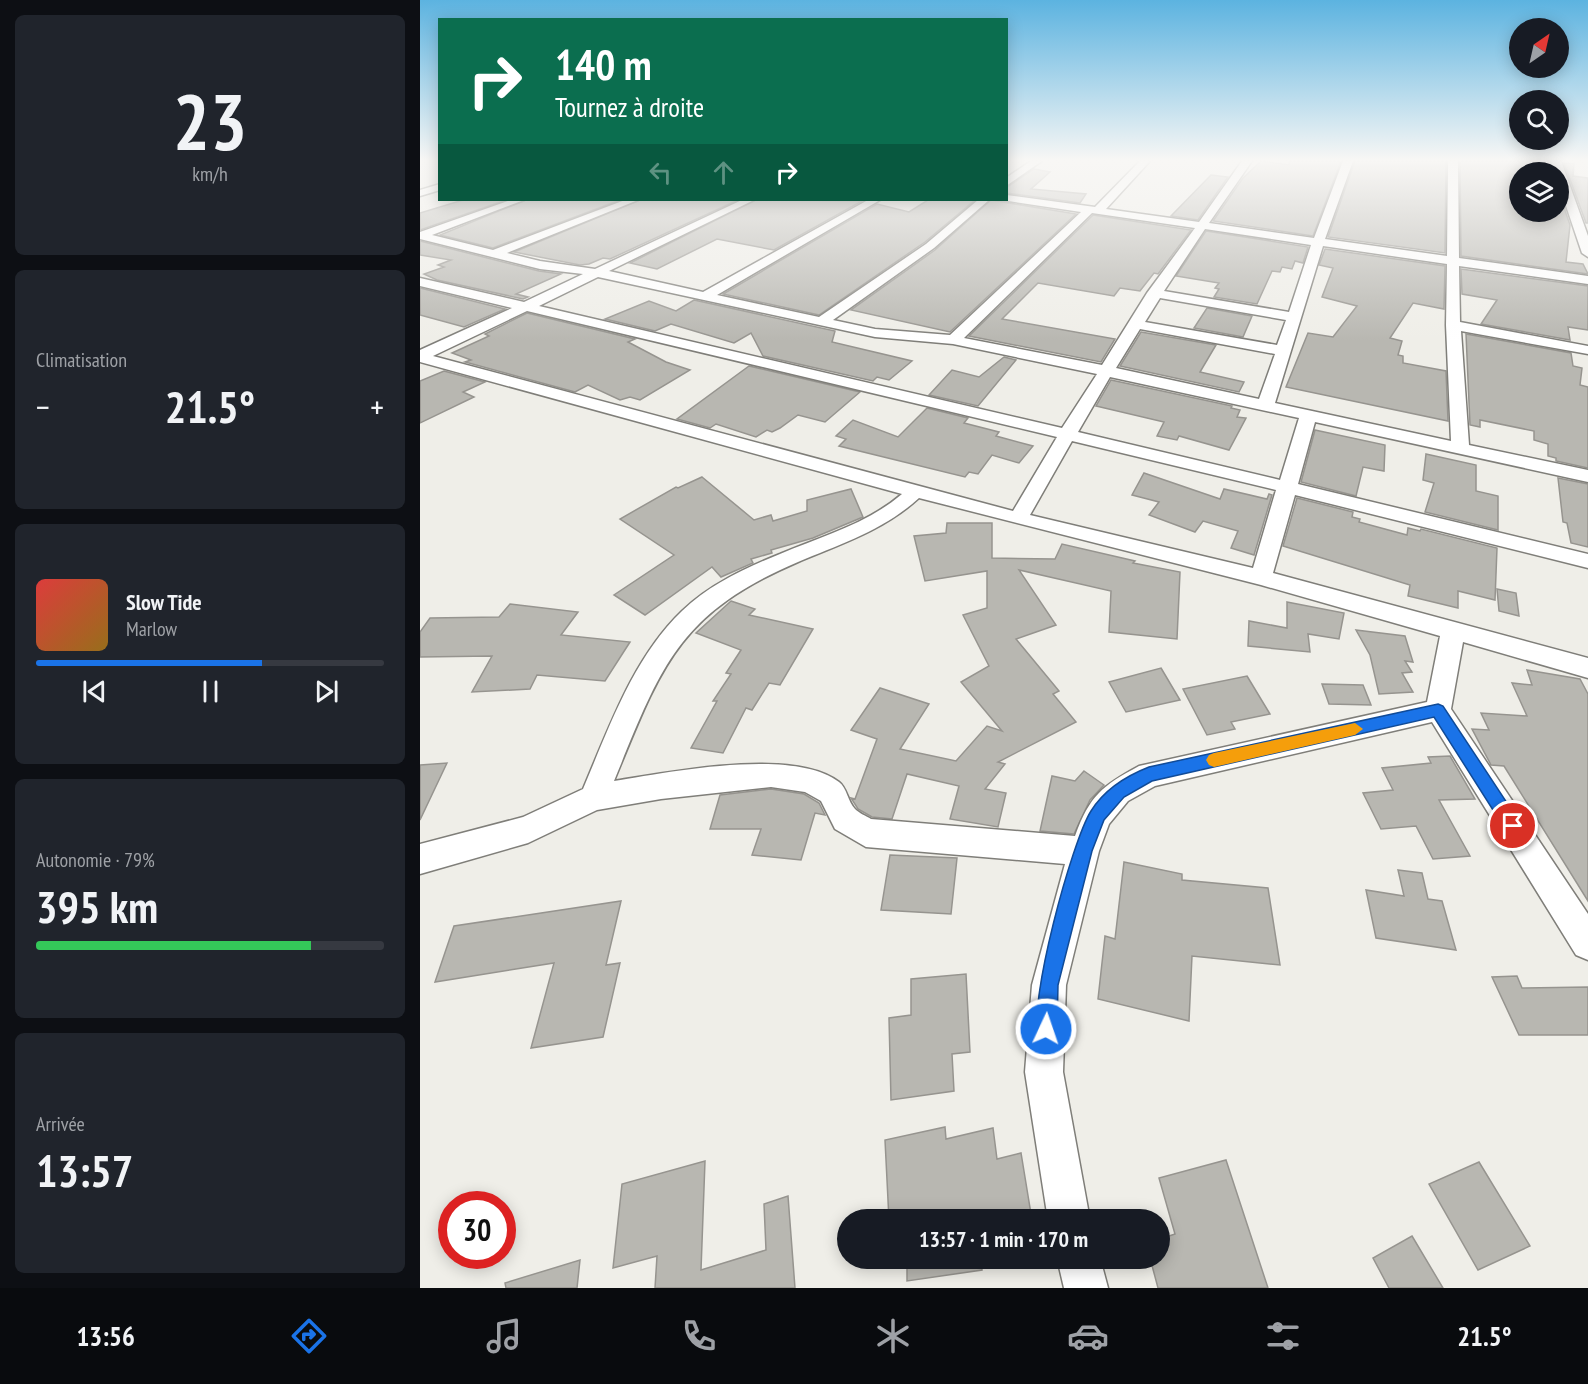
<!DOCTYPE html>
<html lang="fr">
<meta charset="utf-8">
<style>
:root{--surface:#171b24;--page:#20242c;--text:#f1f3f6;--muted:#9ea1a6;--line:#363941;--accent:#1a73e8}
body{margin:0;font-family:"PT Sans Narrow",sans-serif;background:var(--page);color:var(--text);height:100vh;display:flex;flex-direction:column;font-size:22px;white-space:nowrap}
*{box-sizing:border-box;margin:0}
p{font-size:20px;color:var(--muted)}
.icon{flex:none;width:33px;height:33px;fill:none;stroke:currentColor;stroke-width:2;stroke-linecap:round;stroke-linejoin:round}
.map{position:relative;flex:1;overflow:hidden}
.drawer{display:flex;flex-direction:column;gap:15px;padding:15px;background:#0d0f14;width:420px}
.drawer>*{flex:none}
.top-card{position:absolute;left:18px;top:18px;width:570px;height:183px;border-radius:0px;box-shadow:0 3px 15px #0003;background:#0b6e4f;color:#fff;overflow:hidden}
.needle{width:39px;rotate:34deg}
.tools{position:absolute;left:1089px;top:18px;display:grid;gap:12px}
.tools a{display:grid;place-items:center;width:60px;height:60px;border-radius:50%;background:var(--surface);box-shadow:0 3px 15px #0003;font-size:30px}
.speed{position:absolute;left:18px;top:1191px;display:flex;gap:12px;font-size:30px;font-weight:700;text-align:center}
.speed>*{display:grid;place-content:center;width:78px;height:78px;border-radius:50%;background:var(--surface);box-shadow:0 3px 15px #0003;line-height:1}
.speed .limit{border:9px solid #d22;background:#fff;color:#111}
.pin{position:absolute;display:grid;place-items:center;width:51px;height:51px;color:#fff;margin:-26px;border:3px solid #fff;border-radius:50%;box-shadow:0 2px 6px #0007}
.me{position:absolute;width:66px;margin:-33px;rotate:3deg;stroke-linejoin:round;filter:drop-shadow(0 0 4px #0008)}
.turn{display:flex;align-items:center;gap:21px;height:126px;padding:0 18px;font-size:27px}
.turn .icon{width:78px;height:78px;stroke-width:2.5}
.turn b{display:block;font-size:42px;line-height:51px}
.lanes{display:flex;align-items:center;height:57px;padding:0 18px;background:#0003;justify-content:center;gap:30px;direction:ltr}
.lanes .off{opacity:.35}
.big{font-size:45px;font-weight:700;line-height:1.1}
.drawer .tile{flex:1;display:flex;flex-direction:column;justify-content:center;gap:9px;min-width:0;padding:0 21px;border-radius:9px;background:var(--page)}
.drawer .dial{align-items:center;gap:0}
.dial b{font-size:78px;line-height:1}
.song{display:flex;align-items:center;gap:18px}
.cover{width:72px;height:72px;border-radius:9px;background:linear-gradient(135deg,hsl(0 70% 55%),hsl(40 70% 35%))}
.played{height:6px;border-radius:3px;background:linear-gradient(90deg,var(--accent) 65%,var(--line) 65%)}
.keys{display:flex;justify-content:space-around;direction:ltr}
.heat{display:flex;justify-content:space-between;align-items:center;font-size:33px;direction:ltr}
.charge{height:9px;border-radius:4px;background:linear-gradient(90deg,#34c759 79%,var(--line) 0)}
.trip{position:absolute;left:417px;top:1209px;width:333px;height:60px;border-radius:30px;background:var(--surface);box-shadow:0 3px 15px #0003;font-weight:700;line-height:60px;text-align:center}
.dock{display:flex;height:96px;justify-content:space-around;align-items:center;background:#090b0e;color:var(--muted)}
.dock .icon{width:42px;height:42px}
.dock .current{color:var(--accent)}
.dock b{font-size:27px;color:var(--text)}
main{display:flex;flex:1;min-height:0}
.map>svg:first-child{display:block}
.building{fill:#b8b7b1;stroke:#96948f;stroke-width:1.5}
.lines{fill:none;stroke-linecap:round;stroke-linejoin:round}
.minor-casing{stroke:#7f7e79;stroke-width:3}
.minor{fill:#fff;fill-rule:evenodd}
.route{fill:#1a73e8;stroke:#114b97;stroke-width:1.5}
.slow{fill:#f59e0b}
</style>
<main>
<section class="drawer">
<div class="tile dial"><b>23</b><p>km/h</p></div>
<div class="tile"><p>Climatisation</p>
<div class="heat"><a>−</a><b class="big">21.5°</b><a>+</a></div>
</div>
<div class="tile">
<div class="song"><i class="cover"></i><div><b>Slow Tide</b><p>Marlow</p></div></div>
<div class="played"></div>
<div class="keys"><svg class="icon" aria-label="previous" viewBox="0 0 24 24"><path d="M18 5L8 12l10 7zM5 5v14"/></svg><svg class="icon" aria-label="pause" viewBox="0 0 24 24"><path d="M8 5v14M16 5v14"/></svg><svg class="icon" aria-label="next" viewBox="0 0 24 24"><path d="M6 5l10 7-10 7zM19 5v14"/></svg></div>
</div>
<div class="tile"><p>Autonomie · 79%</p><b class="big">395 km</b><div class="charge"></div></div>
<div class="tile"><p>Arrivée</p><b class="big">13:57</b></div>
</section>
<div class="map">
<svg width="1168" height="1288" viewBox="0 0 1168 1288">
<rect width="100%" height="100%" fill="#efeee8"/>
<!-- building -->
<g class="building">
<path d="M841,161L869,165V161H921L893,236L793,221L823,178Z"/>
<path d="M935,161H1026L1025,253L908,237Z"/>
<path d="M1040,161H1129L1133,172H1100V212H1138V190L1150,225L1146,262L1163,264L1168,274L1041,256Z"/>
<path d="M1144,163L1154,164L1153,176L1168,178V223H1166Z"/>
<path d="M614,169L630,172L611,189L666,194L660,203L586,193V188Z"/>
<path d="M791,175L808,177L778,220L751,216Z"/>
<path d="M43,200H86L0,230V213Z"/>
<path d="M106,200H200L73,248L20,235Z"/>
<path d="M220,200H318L190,259L183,258L169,264L160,265L94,252Z"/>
<path d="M336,200L442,201L354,250L297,239L237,269L210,263Z"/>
<path d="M508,200H555L505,242L399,315L303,294L457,204L489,212Z"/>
<path d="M571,200L656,214L530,332L431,310L515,250Z"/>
<path d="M673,215L771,230L738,274L734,273L720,291L700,288L694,296L618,283L582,319L695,339L681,362L549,336Z"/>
<path d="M786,231L888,247L883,263L875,261L872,269L862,267L860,272L852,271L837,304L794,297L799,289L795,288L799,283L756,276Z"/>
<path d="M0,241L119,271L141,274L96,294L108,297L103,299L17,280L4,274L24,267L18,265L31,260L0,255Z"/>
<path d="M905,249L1025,266L1024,309L993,303L970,338L982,341L978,355L983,356V363L1026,371L1028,421L866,387L888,333L913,337L937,306L902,297L913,268L899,265Z"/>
<path d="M1041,269L1168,286V330L1148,327L1150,340L1061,324L1077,300L1042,294Z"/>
<path d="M0,288L85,309L44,327L0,315Z"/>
<path d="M274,300L415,331L412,342L492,361L469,380L457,377L453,381L343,356L331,333L314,343L251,324L235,331L185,319L229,301L256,311Z"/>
<path d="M787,308L832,316L823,337L774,328Z"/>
<path d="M107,313L215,339L208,342L246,362L270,370L220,400L210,397L200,400L168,385L155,392L45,362L51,360L32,353L69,336L65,334Z"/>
<path d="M721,332L796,345L780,372L824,382L819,392L700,366Z"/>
<path d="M1046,334L1151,353L1153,366L1162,368L1160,385L1168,387V468L1136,461V458L1128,456V444L1114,440V431L1060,420V427L1050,425Z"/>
<path d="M584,357L596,360L558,406L509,395L532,370L559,377Z"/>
<path d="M329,366L440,392L405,422L378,415L360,428L352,432L347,430L336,437L296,424L290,428L257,419Z"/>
<path d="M24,371L65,382L43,392L54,397L0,423V381Z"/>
<path d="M691,380L812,406L811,408L820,410L817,417L826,418L809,450L759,436L757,440L737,436L744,422L676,406Z"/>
<path d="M507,408L548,418L544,423L579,432L576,436L613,446L599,463L572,455L558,474L549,472L545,477L419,446L426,439L416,436L433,420L478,437Z"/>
<path d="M895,430L965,445L964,471L943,467L936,496L881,482Z"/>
<path d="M1006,454L1056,465V491L1078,496V530L1005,512L1014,483L1003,480Z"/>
<path d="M724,473L800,499L804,489L847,499L849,494L852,495L834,555L811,548L818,531L783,521L775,532L729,515L739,502L712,495Z"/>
<path d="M282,477L334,520L351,515L353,521L387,511V500L431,489L443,517L393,538L351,550L352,553L331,559L333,563L301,577L292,567L225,615L194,595L254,555L200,519L256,487L258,488Z"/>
<path d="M1138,478L1168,484V547L1151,543L1147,523L1143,522Z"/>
<path d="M877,498L933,512L932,517L940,519L939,522L987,535L988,528L1000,531L1001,529L1077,548L1075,600L1038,591V608L988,596L990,585L863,546Z"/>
<path d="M527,523H572V558L635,559L642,544L715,561L713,563L760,572L757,639L689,632L691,591L599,570L636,625L596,639L639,691L633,694L656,722L578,762L585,764L565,789L586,793L578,827L530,819L539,786L487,774L472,819L452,817L438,809L431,798L435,799L457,739L431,730L460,688L509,704L480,749L536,761L567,726L582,731L541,682L569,666L543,615L567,608V571L505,581L494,536L526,533Z"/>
<path d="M1077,589L1096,593L1099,616L1079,611Z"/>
<path d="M311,601L335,609L329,615L393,629L360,685L349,683L332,710L326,708L303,753L271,748L297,701H293L311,674L306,673L321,650L276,633Z"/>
<path d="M867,602L924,613L919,639L888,634L890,652L828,646L829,621L867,628Z"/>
<path d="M90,604L158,612L141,635L210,642L185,681L117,675L110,689L52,692L72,656L0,657V632L10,618L79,617Z"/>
<path d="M936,630L985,636L993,662L985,661L992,672L982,673L993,692L959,694L950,655Z"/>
<path d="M741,668L760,700L706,712L689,682Z"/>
<path d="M1107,670L1160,679L1168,694V901L1084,766L1071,765L1052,729L1069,730L1061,713L1107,716L1092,683L1112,685Z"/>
<path d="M827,676L850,714L811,722L815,729L787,735L763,689Z"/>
<path d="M902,684L943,685L951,705L909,704Z"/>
<path d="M1030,756L1055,799L1019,800L1050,856L1013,859L996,826L961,829L943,793L973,790L962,768L1011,763L1008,757Z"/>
<path d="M27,763L0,820V765Z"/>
<path d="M664,771L684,785L670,800L654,834L620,831L632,776L655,781Z"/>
<path d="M351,789L384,794L399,803L405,815L395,813L381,860L332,855L341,829H290L300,795Z"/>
<path d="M470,855L537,858L531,914L461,910Z"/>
<path d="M704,862L762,874V880L848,888L860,965L772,956L769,1021L678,999L685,936L695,939Z"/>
<path d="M978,870L1002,873L1008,899L1022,901L1036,950L956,938L946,890L984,896Z"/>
<path d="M201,901L186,965L200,963L183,1037L111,1048L134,963L15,982L34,926Z"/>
<path d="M546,974L550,1052L532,1054L534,1091L471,1100L469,1018L491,1015V979Z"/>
<path d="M1097,976L1102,988L1168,987V1035H1099L1072,977Z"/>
<path d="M525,1127L526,1139L573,1128L577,1159L601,1153L612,1220H469L465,1140Z"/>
<path d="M806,1160L848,1288H738L730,1258H740V1239L755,1234L739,1178Z"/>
<path d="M285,1161L281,1270L346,1250L344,1204L368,1196L375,1288H235L237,1256L193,1268L202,1184Z"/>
<path d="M1059,1162L1110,1246L1058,1270L1009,1184Z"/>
<path d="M992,1236L1023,1288H969L953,1258Z"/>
<path d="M487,1258H561L562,1270L487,1281Z"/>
<path d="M160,1260L157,1288H86L85,1283Z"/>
</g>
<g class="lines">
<defs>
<g id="minor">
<path d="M611,161H622L586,186V178Z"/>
<path d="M720,161H730L686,209L779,222L822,161H832L789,223L894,238L923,161H933L905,239L1027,256L1028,161H1038L1039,258L1168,276V284L1039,266L1040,322L1168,346V354L1041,331L1049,445L1168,470V482L895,422L878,484L1168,554V568L875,495L853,573L1168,658V678L1043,642L1031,709L1168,914V960L1156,955L1012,722L735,786L708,801L689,824L679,851L646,985L643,1072L670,1220H628L605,1072L612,985L645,864L446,847L415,829L401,801L385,792L351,787L241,799L177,810L108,843L0,874V844L103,817L163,789C189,728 213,658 262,611C289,585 325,568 360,554C402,536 447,524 482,494L0,362V350L92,308L0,286V278L104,302L163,274L120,269L0,239V232L91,200H104L12,235L73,250L205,200H218L87,253L120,261L175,269L322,200H334L189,271L283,292L448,200H460L297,295L399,317L506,244L558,200H569L514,248L413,320L455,329L530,335L661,212L582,200H586V195L675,207ZM672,213L775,228L727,293L682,365L544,338ZM785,229L891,245L869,312L744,291ZM903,246L1027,264L1026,325L1031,441L855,403ZM178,277L455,337L533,344L677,374L642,428L119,306ZM740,298L866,320L857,345L725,322ZM107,311L637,437L593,511L13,356ZM720,329L855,354L839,399L696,368ZM690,377L879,418L860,480L658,432ZM652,441L856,490L833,568L610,515ZM499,498L841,585L1020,636L1007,702L719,766C682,786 670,795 655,836L451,819C446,816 439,813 435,809C428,802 427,788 419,782C374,747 249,772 194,781C241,667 257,614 378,562C421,544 464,530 499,498Z"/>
<path d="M1131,161H1141L1168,236V257L1162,253L1138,182V172H1135Z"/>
<path d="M20,184V190L0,196V190Z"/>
<path d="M637,1258H680L688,1288H644Z"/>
</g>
</defs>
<!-- minor casing -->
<use href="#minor" class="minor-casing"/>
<!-- minor -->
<use href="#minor" class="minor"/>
</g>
<!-- sky -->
<linearGradient id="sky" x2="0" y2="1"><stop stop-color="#5cb3e0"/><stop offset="0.47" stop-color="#f8f7f5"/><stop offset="1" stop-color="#f8f7f5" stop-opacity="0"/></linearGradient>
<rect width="1168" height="341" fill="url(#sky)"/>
<!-- route -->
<path class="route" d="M1018,704L1023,706L1099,821L1101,826L1099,832L1093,834L1087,832L1014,717L732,781L704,797L684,820L672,851L638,985L637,1029L634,1036L626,1039L619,1036C607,1006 652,841 671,811C684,790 706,776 729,767Z"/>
<!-- slow -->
<path class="slow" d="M935,723L943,729L935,735L794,767L789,765L786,760L789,755L794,753Z"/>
</svg>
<div class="tools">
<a><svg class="needle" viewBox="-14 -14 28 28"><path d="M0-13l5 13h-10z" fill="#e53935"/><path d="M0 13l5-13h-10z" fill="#9ea1a6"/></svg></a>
<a><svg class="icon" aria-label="search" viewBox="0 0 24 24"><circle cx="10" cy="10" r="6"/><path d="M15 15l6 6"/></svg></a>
<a><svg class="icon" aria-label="layers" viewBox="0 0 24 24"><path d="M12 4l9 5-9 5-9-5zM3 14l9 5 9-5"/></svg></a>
</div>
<div class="speed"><div class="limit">30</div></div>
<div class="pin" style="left:1093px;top:826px;background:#d93025"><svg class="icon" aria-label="arrive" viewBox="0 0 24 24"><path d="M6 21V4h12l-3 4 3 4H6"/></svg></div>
<svg class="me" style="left:626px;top:1029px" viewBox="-20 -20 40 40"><circle r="17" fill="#1a73e8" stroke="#fff" stroke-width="3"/><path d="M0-11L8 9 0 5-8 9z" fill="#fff"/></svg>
<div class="trip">13:57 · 1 min · 170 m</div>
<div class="top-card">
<div class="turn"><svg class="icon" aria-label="right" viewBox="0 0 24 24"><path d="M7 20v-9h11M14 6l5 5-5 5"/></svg><div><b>140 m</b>Tournez à droite</div></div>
<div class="lanes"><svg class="icon off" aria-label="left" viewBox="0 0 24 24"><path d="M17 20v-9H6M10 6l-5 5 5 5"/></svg><svg class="icon off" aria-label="ahead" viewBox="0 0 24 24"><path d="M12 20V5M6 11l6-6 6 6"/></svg><svg class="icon" aria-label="right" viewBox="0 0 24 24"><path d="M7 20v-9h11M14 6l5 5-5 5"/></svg></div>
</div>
</div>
</main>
<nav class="dock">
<b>13:56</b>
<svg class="icon current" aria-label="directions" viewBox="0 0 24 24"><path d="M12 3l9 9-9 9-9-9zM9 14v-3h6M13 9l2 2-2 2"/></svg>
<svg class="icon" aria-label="music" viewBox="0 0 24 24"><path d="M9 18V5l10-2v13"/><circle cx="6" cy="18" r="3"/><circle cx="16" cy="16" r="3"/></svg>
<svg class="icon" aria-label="phone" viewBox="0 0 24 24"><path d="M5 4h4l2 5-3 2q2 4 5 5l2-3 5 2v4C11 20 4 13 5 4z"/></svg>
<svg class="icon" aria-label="climate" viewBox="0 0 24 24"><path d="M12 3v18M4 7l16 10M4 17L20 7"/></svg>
<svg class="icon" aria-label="car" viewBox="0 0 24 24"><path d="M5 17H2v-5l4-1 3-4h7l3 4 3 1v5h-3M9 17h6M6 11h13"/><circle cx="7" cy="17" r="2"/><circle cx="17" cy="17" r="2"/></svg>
<svg class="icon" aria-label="filters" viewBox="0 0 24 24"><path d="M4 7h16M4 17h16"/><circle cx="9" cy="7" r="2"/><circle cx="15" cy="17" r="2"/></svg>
<b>21.5°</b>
</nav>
